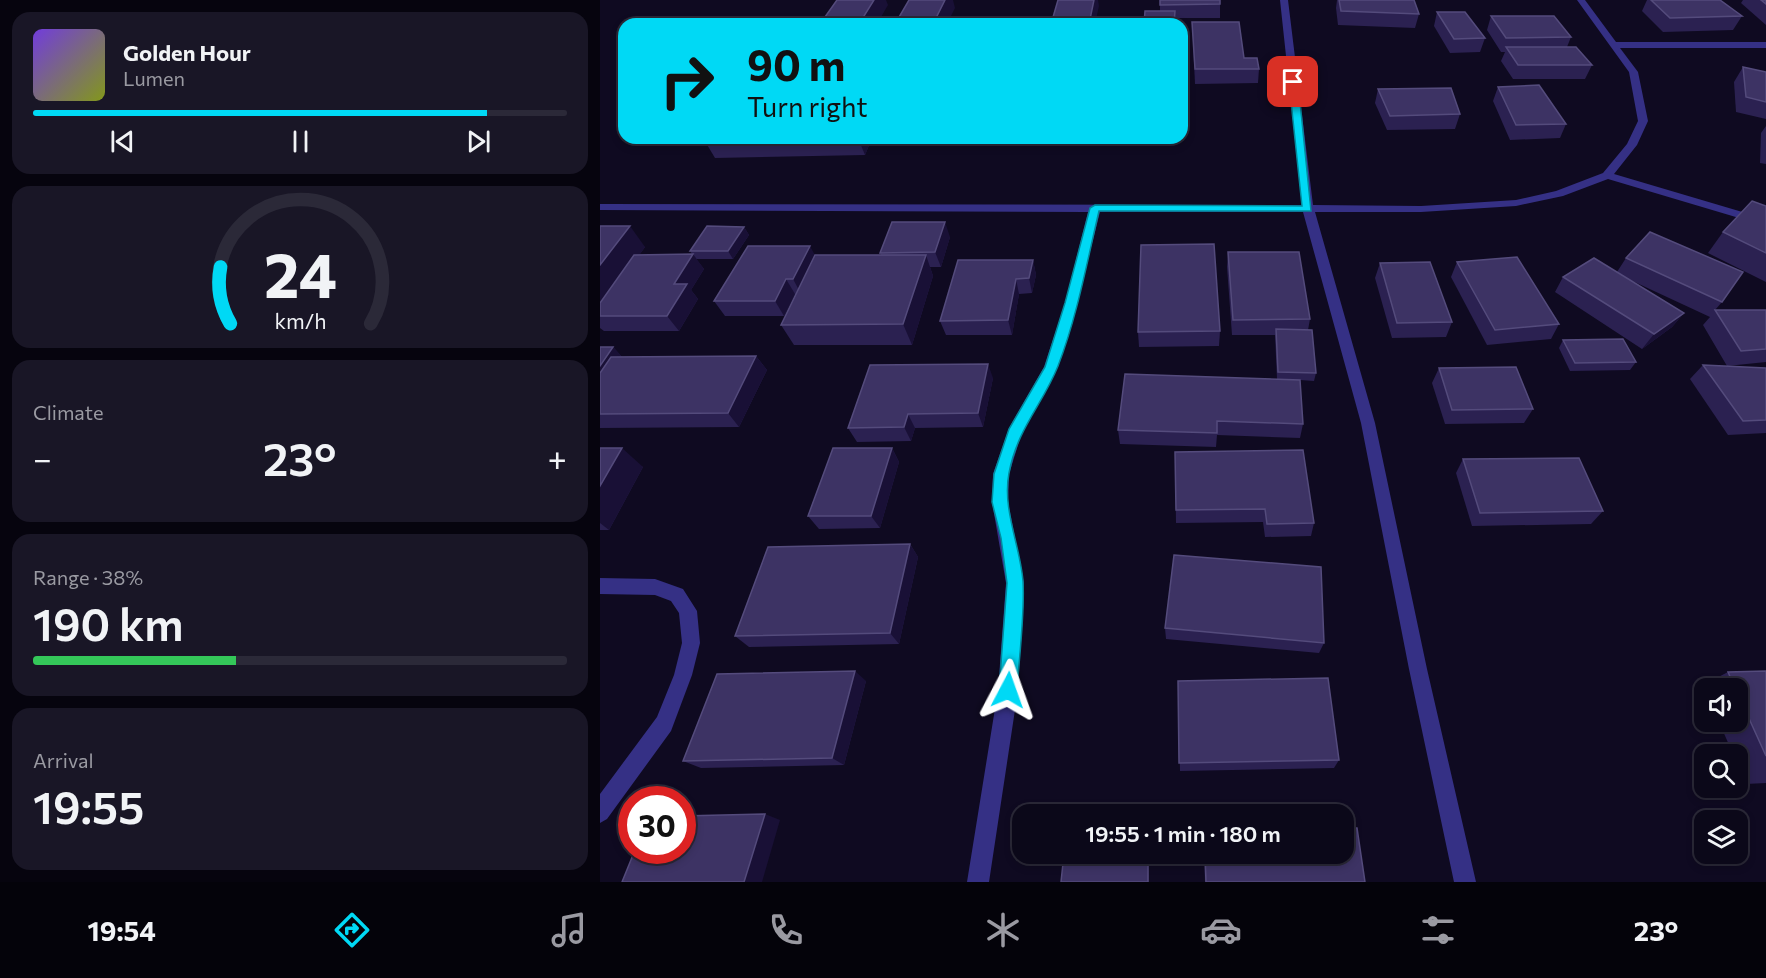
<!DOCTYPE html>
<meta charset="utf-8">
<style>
:root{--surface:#0b0819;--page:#191626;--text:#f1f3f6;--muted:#9a9aa2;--line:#2b2938;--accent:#00d9f5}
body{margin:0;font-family:Commissioner,sans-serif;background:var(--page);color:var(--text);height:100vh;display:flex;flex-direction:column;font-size:22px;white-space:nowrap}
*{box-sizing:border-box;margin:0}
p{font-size:20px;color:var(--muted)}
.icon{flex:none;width:33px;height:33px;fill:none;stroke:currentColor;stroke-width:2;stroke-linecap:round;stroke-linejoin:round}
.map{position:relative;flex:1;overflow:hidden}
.panel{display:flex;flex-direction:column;gap:12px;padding:12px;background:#06040e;width:600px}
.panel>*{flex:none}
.hud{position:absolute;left:18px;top:18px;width:570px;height:126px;border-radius:18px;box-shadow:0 3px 9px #0003,0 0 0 2px var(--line);background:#00d9f5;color:#111;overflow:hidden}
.controls{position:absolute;left:1094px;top:678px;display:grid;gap:12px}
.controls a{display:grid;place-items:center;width:54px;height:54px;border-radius:12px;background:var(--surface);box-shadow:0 3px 9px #0003,0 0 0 2px var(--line);font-size:30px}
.speed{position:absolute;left:18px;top:786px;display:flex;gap:12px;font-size:30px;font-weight:700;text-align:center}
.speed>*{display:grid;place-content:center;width:78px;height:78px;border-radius:50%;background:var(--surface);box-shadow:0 3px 9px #0003,0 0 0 2px var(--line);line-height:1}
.speed .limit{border:9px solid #d22;background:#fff;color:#111}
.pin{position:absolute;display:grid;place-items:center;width:51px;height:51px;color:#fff;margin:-26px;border-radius:12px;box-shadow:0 3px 9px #0006}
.me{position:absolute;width:66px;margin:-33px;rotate:4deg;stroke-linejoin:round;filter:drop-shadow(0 0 4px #0008)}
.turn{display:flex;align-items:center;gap:21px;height:126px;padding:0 30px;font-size:27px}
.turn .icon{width:78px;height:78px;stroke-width:2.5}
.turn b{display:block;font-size:42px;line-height:51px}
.big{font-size:45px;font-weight:600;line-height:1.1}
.panel .card{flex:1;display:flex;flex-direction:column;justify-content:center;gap:9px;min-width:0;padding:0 21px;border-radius:18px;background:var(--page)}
.panel .dial{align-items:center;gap:0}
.dial svg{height:156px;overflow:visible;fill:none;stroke:var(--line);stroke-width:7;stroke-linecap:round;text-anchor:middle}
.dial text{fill:var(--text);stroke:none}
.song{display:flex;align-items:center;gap:18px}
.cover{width:72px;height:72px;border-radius:9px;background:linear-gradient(135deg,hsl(260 70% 55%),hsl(70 70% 35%))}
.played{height:6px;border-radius:3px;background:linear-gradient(90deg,var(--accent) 85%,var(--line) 85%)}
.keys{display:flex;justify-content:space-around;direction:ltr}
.heat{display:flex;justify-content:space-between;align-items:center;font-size:33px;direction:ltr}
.charge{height:9px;border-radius:4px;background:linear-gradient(90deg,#34c759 38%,var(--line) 0)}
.trip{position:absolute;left:412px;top:804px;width:342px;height:60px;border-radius:18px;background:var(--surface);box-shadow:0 3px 9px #0003,0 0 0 2px var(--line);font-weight:600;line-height:60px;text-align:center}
.menu{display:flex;height:96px;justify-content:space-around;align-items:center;background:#04030a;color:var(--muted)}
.menu .icon{width:42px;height:42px}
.menu .active{color:var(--accent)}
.menu b{font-size:27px;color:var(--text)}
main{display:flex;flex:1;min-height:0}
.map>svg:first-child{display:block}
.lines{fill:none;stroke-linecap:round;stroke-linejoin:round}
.minor{fill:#353085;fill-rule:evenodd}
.wall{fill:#2b2151}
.shaded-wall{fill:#191036}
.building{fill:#3d3364;stroke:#544b7c;stroke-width:1.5}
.route{fill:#00d9f5;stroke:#008d9f;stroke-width:1.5}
</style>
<main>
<section class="panel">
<div class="card">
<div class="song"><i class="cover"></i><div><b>Golden Hour</b><p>Lumen</p></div></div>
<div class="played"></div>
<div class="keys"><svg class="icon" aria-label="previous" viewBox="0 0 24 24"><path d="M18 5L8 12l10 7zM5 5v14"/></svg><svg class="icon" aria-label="pause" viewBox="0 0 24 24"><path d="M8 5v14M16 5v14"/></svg><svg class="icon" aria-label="next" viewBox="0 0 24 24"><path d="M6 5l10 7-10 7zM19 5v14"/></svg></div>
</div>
<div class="card dial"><svg viewBox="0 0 100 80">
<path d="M14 69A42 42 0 1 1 86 69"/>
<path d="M14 69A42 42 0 0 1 9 40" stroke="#00d9f5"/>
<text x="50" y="56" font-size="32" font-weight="700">24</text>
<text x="50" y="72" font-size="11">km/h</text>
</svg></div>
<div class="card"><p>Climate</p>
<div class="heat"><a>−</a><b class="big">23°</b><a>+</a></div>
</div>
<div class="card"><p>Range · 38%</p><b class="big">190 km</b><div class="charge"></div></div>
<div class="card"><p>Arrival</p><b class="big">19:55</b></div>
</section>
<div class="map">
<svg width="1166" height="882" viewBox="0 0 1166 882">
<rect width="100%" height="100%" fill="#0f0a21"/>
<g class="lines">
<!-- minor -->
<g class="minor">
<path d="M680,0H688L713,205L821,206L916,200L956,191L1003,173L1027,144L1038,121L1029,72L977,0H985L1016,42H1166V48H1020L1038,72L1048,121L1037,145L1014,174L1166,219V226L1008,179L963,196L916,206L821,212H715L775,423L827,669L876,882H854L809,669L761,423L703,212H500L477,303L458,367L423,429L409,474L408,502L424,583L418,690L389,882H367L398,690L406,583L392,502L393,474L409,428L444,367L465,303L488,212L0,210V204L702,205Z"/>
<path d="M0,578L55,579L83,589L97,611L100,643L92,675L71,731L7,819L0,823V794L57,717L74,675L82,643L79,613L71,601L55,595L0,594Z"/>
</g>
</g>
<!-- wall -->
<g class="wall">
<path d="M560,0L620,4V18H575V24H544L560,11Z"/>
<path d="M737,0H814L819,14L815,28L738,25L736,8Z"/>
<path d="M1047,0H1120L1142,16L1133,30L1063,32L1042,11Z"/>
<path d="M1143,0H1166V25L1141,3Z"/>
<path d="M837,12L885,38L880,52L850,53L834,26Z"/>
<path d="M891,16L971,37L967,47L992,65L985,79H913L901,61L905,52H901L887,30Z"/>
<path d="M592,22L659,69L658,83L595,84Z"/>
<path d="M1143,67L1166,72V119L1136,112L1134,82Z"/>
<path d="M898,87L966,124L960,138L910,140L893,101Z"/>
<path d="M778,89L860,114L855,129L787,130L775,103Z"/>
<path d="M1166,126V164L1160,163L1161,133Z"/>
<path d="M103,138H272L265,155L115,158Z"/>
<path d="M1166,206V282L1108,253L1123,232Z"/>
<path d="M0,226L45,247L39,255L92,254L90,251L144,227L149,235L133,259H96L104,269L91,290L98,299L79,331H4L0,328Z"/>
<path d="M350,237L341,267H330L333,276L312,345H194L181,325L196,294H195L184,316H125L114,301L215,255H281L280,253Z"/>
<path d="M628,252L710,319L708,330L716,373L714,381L700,380L703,424L700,438L617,435L616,447L520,444L518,430L677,379L675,335H632L627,267Z"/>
<path d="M1026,258L1122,302L1115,310H1166V362L1127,366L1103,325L1110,317L1026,278L1084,313L1072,327L1042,349L955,292L963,277L1017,272Z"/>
<path d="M433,260L436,275L432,293L419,294L412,335H346L340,321Z"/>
<path d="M857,262L959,324L951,339L887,345L851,277Z"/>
<path d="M780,263L852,322L846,337L792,338L775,278Z"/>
<path d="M620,331L619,346L539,347L538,332Z"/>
<path d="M963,340L1036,362L1030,370L970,371L959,348Z"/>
<path d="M0,347H13L22,357L156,356L167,370L139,427L0,428Z"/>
<path d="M1103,365L1166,368V433L1128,435L1090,379Z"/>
<path d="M839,368L933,409L924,423L845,424L832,383Z"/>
<path d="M393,378L383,427L315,428L311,441L257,442L248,428Z"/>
<path d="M0,448L43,467L9,530H0Z"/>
<path d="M292,448L299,462L280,528L219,529L208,516Z"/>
<path d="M575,452L714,523L711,536L665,537L663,522L576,523Z"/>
<path d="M863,459L1003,511L991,524L872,526L856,473Z"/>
<path d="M310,544L318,557L299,644L149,647L135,636Z"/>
<path d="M565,628L724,643L719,653L566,639Z"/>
<path d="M1166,671V783L1146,784L1137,764V754H1133L1119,722H1137V688H1104L1103,685L1128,672Z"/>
<path d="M266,681L244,765L101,768L83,761Z"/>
<path d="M578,681L739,760L734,768L580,771Z"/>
<path d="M604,854H744L765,882H605Z"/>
</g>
<!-- shaded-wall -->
<g class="shaded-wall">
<path d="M274,0H286L288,5L277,24H259Z"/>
<path d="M345,0H353L355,8L347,24H333Z"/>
<path d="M494,0H498L499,6L495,24H489Z"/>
<path d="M258,138H272L265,155Z"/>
<path d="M345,222L350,237L341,267L335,252Z"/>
<path d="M30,226L45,247L0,310V265Z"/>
<path d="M144,227L149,235L133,259L128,251Z"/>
<path d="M210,246L218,261L201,294L193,279Z"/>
<path d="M93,254L104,269L91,290L98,299L79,331L67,316L74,284Z"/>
<path d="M326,255L333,276L312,345L303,324Z"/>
<path d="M433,260L436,275L432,293L429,278Z"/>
<path d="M186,279L195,294L184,316L175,301Z"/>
<path d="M416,279L419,294L412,335L408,320Z"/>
<path d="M1084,313L1072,327L1042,349L1054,334Z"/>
<path d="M13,347L27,362L0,403V366Z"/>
<path d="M156,356L167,370L139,427L128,413Z"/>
<path d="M388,364L393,378L383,427L378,413Z"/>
<path d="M308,414L315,428L311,441L304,427Z"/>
<path d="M22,448L43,467L9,530L0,523V486Z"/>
<path d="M292,448L299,462L280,528L271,516Z"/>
<path d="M310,544L318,557L299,644L290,633Z"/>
<path d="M255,671L266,681L244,765L232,758Z"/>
<path d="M165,814L180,820L162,882H144Z"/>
<rect x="548" y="854" width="1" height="28"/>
</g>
<!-- building -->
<g class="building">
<path d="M237,0H274L259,24H220Z"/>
<path d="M309,0H345L333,24H295Z"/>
<path d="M458,0H494L489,24H451Z"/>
<path d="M560,0H620V4L560,5Z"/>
<path d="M739,0H814L819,14L741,11Z"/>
<path d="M1051,0H1120L1142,16L1070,18Z"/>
<path d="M1161,0H1166V4Z"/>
<path d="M545,11H575L574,24H544Z"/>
<path d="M837,12H865L885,38L854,39Z"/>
<path d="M891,16H954L971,37L906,38Z"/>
<path d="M592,22H639L644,58H657L659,69H595Z"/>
<path d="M906,47H976L992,65H918Z"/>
<path d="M1143,67L1166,72V102L1146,97Z"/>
<path d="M939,85L966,124L916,125L898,87Z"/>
<path d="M851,88L860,114L790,116L778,89Z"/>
<path d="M1152,201L1166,206V253L1123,232Z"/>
<path d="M292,222H345L335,252L280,253Z"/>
<path d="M0,226H30L0,265Z"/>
<path d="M107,226L144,227L128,251H90Z"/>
<path d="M1050,232L1143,272L1122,302L1026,258Z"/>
<path d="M614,244L620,331L538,332L541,245Z"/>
<path d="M148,246H210L193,279H186L175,301H114Z"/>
<path d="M628,252H699L710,319L633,320Z"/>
<path d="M93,254L74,284H87L67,316H0V303L34,255Z"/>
<path d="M215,255H326L303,324L181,325Z"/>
<path d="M917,257L959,324L895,330L857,262Z"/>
<path d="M994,258L1084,313L1054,334L963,277Z"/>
<path d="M358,260H433L429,278L416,279L408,320L340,321Z"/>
<path d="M830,262L852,322L797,323L780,263Z"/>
<path d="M1115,310H1166V349L1141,351Z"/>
<path d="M676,329L712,330L716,373L678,372Z"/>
<path d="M1023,339L1036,362L975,363L963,340Z"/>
<path d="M0,347H13L0,366Z"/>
<path d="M156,356L128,413L0,414V373L11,357Z"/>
<path d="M388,364L378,413L308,414L304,427L248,428L270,365Z"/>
<path d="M1103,365L1166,368V420L1143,421Z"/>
<path d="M916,367L933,409L852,410L839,368Z"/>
<path d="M525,374L700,380L703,424L617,421V433L518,430Z"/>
<path d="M0,448H22L0,486Z"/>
<path d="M233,448H292L271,516H208Z"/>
<path d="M703,450L714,523L667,524L665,509L576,510L575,452Z"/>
<path d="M979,458L1003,511L880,513L863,459Z"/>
<path d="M310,544L290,633L135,636L168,547Z"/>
<path d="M574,555L721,567L724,643L565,628Z"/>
<path d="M255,671L232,758L83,761L117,674Z"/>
<path d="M1166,671V756L1137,692V688H1135L1128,672Z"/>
<path d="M728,678L739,760L579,763L578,681Z"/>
<path d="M165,814L144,882H22L35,850H82V816Z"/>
<path d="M744,828H757L765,882H606L605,854H744Z"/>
<path d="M464,854H548V882H461Z"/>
</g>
<!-- route -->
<path class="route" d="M693,79L698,82L711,211H499C487,262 477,317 458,366C443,404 417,429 409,473C402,509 420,545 423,581C425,613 419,658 417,690L414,697L408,699L402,697L399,690L407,583L401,538L392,502L394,474L409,429L445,367L465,303L490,208L495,205L702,206L689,82Z"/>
</svg>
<div class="controls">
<a><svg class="icon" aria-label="sound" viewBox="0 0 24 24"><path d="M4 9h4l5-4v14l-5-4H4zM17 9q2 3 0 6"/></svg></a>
<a><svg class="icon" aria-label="search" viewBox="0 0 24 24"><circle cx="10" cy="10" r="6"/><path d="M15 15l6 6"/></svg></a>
<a><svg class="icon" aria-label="layers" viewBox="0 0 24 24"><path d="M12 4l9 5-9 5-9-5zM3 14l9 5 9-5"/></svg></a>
</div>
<div class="speed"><div class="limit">30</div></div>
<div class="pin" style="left:693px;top:82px;background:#d93025"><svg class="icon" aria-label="arrive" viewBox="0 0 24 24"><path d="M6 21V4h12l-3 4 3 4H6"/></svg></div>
<svg class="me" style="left:408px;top:690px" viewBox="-20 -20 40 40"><path d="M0-17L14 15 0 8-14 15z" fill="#00d9f5" stroke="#fff" stroke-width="4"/></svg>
<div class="trip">19:55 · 1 min · 180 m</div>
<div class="hud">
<div class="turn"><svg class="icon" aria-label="right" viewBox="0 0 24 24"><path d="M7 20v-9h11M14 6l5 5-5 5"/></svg><div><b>90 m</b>Turn right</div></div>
</div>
</div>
</main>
<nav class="menu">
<b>19:54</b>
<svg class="icon active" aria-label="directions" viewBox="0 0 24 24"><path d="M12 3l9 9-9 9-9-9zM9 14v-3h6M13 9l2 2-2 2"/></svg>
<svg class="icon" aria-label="music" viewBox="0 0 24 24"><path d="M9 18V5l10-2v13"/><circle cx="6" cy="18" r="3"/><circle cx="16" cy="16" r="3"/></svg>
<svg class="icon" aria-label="phone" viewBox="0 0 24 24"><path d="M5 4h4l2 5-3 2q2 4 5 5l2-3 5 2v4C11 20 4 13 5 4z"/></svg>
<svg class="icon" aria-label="climate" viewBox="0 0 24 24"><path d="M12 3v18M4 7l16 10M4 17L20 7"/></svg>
<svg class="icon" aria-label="car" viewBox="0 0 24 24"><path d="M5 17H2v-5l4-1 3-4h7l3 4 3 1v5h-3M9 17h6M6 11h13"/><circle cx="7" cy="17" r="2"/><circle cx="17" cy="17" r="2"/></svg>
<svg class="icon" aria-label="filters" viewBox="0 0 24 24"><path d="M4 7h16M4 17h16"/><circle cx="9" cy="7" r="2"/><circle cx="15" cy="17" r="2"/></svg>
<b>23°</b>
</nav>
